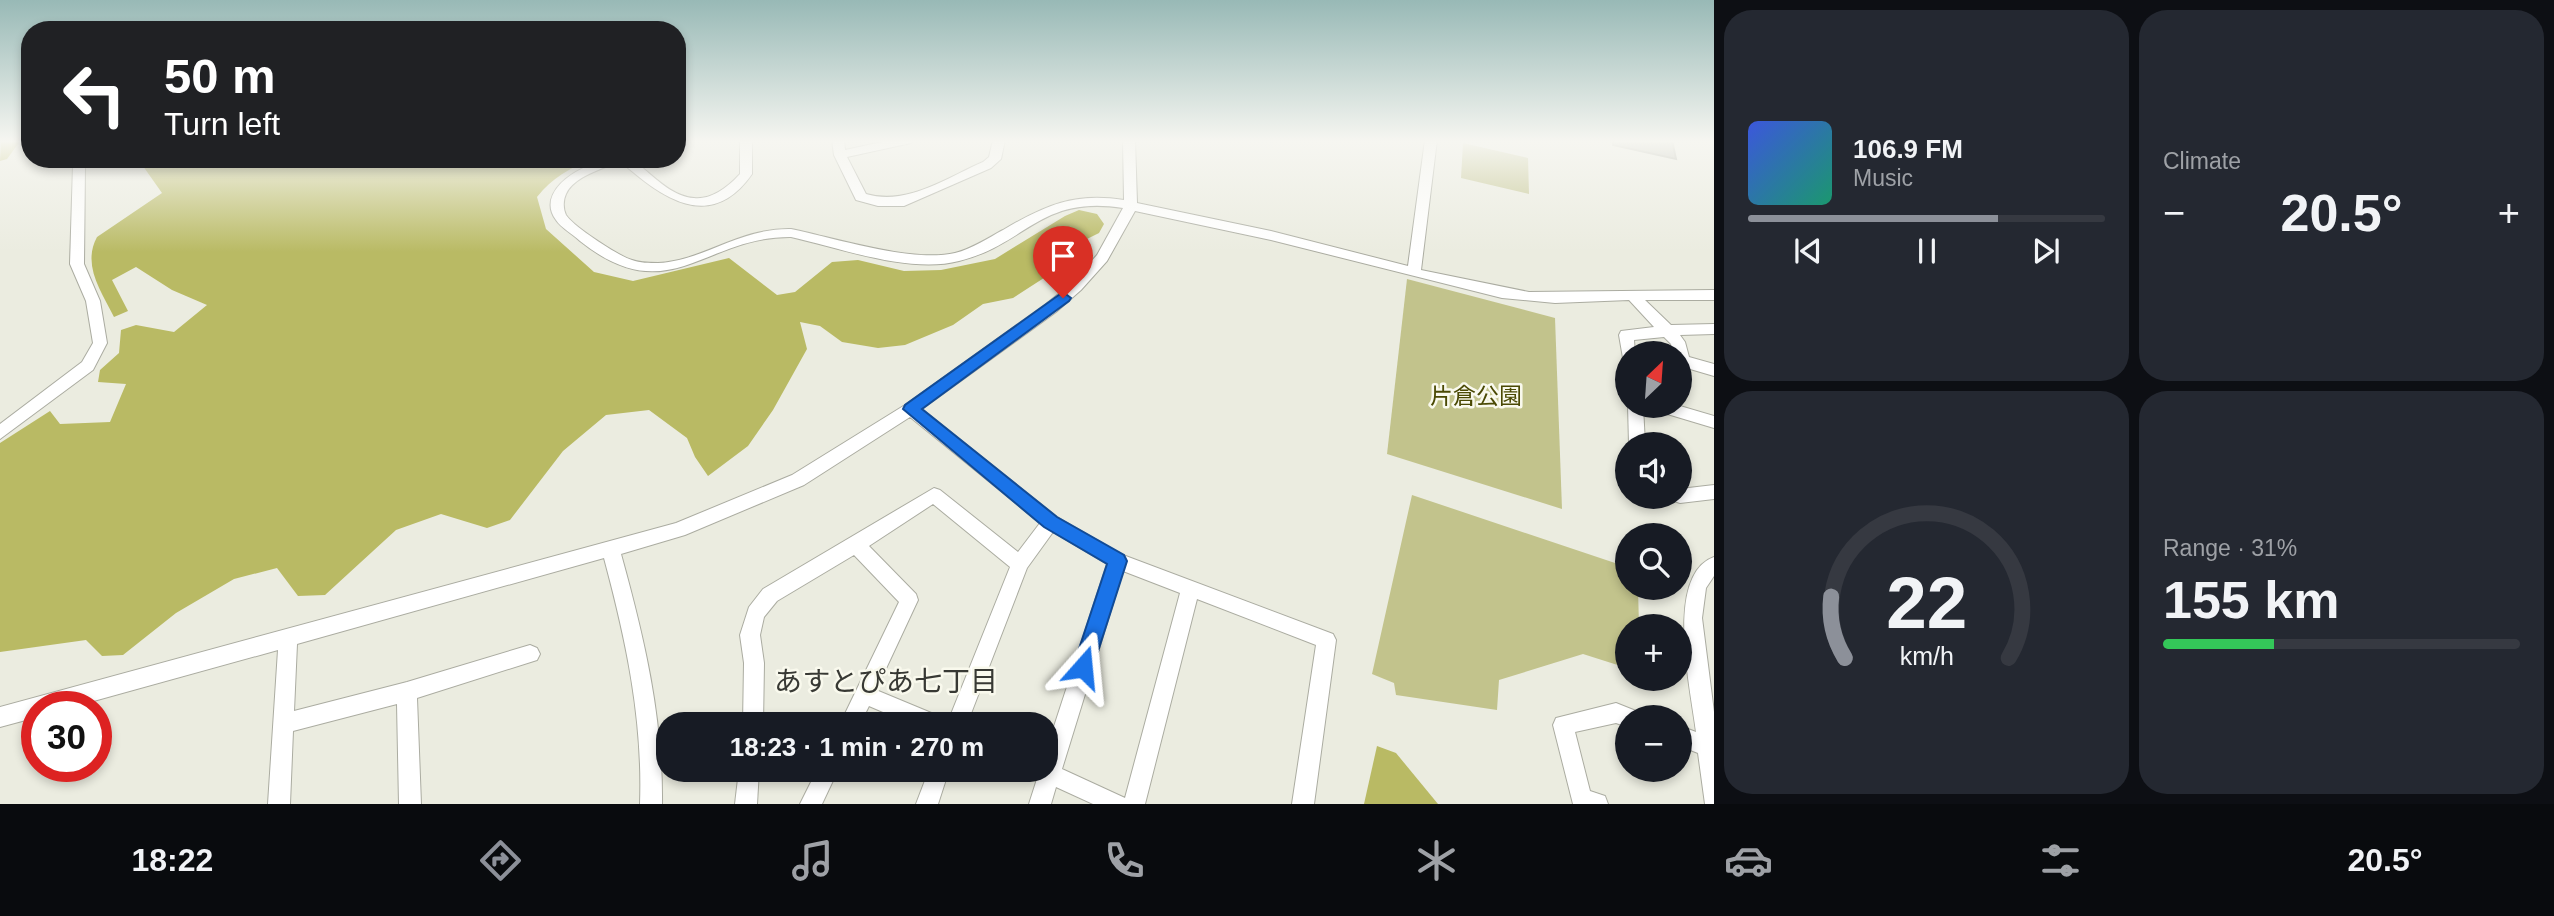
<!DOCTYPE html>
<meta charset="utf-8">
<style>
:root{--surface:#171b24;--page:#242831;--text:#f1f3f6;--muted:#9ea1a6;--line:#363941;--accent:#8c9099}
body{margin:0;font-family:Arial,"Noto Sans JP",sans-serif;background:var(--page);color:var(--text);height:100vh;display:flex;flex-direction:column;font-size:26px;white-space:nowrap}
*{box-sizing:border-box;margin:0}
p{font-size:23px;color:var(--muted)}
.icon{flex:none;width:38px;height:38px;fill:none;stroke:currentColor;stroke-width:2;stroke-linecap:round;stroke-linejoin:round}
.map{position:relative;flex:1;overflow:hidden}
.drawer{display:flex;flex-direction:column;gap:10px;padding:10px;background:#0d0f14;width:840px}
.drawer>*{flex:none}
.top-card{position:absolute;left:21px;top:21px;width:665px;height:147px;border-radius:28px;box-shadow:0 4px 10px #0003;background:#202124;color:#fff;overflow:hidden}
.needle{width:46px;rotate:25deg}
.fabs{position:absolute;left:1615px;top:341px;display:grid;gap:14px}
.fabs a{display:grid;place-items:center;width:77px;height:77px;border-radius:50%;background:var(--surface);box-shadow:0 4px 10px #0003;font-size:35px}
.speed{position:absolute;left:21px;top:691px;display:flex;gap:14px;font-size:35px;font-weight:700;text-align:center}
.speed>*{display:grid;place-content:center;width:91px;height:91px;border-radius:50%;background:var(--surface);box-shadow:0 4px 10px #0003;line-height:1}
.speed .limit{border:10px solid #d22;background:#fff;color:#111}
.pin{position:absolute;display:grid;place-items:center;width:60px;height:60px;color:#fff;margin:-72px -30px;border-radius:50% 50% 50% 0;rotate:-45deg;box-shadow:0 0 7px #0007}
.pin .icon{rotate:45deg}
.me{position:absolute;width:77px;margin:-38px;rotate:18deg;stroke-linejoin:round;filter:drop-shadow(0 0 5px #0008)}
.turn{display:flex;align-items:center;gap:24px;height:147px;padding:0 28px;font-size:32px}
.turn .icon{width:91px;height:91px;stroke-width:2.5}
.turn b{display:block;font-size:49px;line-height:60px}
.big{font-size:52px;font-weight:700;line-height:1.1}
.drawer .card{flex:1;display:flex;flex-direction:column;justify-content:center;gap:10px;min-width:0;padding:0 24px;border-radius:28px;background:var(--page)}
.drawer .dial{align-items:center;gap:0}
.dial svg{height:182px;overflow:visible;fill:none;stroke:var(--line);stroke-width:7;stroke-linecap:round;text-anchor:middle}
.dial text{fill:var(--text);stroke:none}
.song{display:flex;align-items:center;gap:21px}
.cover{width:84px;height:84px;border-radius:10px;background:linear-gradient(135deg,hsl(230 70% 55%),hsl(160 70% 35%))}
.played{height:7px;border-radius:4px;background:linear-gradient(90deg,var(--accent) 70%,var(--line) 70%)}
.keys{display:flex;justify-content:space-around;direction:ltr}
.heat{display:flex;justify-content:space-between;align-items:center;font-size:38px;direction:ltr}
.charge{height:10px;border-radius:5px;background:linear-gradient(90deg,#34c759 31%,var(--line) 0)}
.drawer .tiles{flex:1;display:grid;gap:10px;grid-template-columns:repeat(2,1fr)}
.trip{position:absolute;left:656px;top:712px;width:402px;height:70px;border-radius:28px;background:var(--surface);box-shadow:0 4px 10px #0003;font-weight:700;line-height:70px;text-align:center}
.dock{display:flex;height:112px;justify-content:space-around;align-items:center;background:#090b0e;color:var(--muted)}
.dock .icon{width:49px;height:49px}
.dock .active{color:var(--accent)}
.dock b{font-size:32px;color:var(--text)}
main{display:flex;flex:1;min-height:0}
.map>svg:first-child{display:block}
.green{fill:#c2c38c}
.forest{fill:#b9ba64}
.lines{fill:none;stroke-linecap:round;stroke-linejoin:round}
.river{fill:#c0c16b;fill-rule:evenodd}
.building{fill:#b1b2a6;stroke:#9a9b8f;stroke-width:2}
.minor-casing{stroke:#abaca1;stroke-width:2}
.minor{fill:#fff;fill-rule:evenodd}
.route{fill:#1a73e8;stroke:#114b97;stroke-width:2}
.labels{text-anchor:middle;stroke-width:5;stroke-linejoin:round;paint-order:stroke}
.park-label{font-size:23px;fill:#4a4904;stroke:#f9f9ed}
.near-neighbourhood-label{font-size:28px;fill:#383934;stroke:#f9f9ed}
</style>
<main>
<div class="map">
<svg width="1714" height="804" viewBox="0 0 1714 804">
<rect width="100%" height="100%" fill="#ebece0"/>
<!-- green -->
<g class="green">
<path d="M1463,143L1528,158L1529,194L1461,178Z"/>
<path d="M1407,279L1555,318L1562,509L1387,454Z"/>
<path d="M1412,495L1627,567L1628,588H1638L1639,626H1628L1627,668L1583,654L1499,680L1497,710L1396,695L1394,683L1372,674Z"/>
</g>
<!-- forest -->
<g class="forest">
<path d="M138,159H592C570,168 552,178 537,197L546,229L594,272L633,281L729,258L777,295L795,292L832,262L858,260L904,271L941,270L995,259L1065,216L1079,210L1097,214L1104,224L1099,233L1081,242L1064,265L1013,298L983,304L953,325L905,345L878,348L842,342L820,326L800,322L807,349L773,410L748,446L708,476L695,457L687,438L649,410L606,415L563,451L510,520L487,528L441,514L396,530L325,595L298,596L277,568L234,579L176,613L123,655L102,656L86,640L0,652V443L50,411L60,424L110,422L126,384L98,382L100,370L119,353L121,330L136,325L174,332L207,305L172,290L136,267L112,280L128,311L114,317C101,291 82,265 97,237L162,193Z"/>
<path d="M1377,746L1396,753L1438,804H1364Z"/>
</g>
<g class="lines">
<!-- river -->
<path class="river" d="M21,140L7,159L0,161L1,140Z"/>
</g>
<!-- building -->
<path class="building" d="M1613,140H1672L1676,159L1613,145Z"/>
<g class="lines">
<defs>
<g id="minor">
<path d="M740,140H752V174C710,234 661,197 620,161C603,169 574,176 566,194C563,200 563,209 566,215C573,226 618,256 632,260C640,263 649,263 658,263C704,261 738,228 791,229C835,238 912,263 955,253C972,249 988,238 1003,230C1045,205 1075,192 1124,200L1123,140H1135L1137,203L1271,231L1408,266L1425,140H1437L1421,270L1529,292L1714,290V300H1645L1671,325L1714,324V334L1680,335L1685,342L1689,357L1714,364V376L1680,366V354H1673L1671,344L1664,337L1634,340L1635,354H1628V359L1623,358L1619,335L1621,331L1654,327L1629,300L1555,303L1502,298L1271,240L1135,211L1107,261L1081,290L1056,312L922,409L1057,517L1123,555L1333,634L1336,640L1314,804H1292L1316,645L1197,599L1145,804H1093L1056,787L1051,804H1029L1037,779L1034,777L1031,770H1046V751L1107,564L1053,532L1027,568L967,724H947L1010,567L933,504L869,546L916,594L918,600L876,690L941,717L944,724H911L869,706L860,724H840L899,602L854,555L777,601L764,617L760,635L764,663L763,724H743L744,663L740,635L749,607L763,589L934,488L940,490L1018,552L1040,523L910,417L804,485L685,535L621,554C644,637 663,717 662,804H640C643,719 626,640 604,558L297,644L294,711L407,682L530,645L537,648L540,654L537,660L417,698L421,804H399L397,704L293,731L290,804H268L278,650L72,707H37V717L0,727V707L676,523L792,475L905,405L1046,304L1071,284L1097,255L1123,208C1040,195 1027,244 959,261C910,274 840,248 791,237C704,236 669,312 580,241C573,234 561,228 556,220C530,185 604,151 631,159C635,161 640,166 644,169C658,181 675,197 694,198C712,200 729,186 740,174ZM1123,571L1180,593L1125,798L1062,769Z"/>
<path d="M832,140H844L845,150L891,140H913L911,143L847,157L866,194C907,206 946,178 983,162L989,157L993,140H1005L1001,159L991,168L904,206H878L856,200L834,155Z"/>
<path d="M70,159H82L85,165L84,264L100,301L107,343L93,370L0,439V424L82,362L93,343L86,301L70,264L73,165Z"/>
<path d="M1628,405L1643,406L1645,444H1629Z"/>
<path d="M1652,406H1680L1714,416V428L1654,410Z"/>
<path d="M1714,485V499L1680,503L1674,501L1672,497H1680V489Z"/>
<path d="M1714,557V576L1706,588L1702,618L1714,712V804H1705L1698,753L1680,746V726L1696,732C1691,690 1664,575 1714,557Z"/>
<path d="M1616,703L1636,711L1639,718H1628V727L1616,723L1575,732L1590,791L1605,796L1608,804H1573L1553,725L1556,718Z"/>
<path d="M739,770H759L757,804H735Z"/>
<path d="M817,770H838L822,804H800Z"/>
<path d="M929,770H949L938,804H916Z"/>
</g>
</defs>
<!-- minor casing -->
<use href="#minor" class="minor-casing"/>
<!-- minor -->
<use href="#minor" class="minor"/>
</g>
<!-- sky -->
<linearGradient id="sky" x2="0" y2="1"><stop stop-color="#98b9b6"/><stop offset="0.56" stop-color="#f6f6f1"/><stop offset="1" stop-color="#f6f6f1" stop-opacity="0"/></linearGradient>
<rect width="1714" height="252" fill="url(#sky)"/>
<!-- route -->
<path class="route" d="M1063,292L1071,298L1069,301L922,409L1057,517L1124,555L1127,561L1093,667L1090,674L1083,676L1076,674L1073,667L1107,564L1044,527L903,409L905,405Z"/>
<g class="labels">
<!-- park labels -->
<g class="park-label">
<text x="1476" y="404">片倉公園</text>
</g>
<!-- near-neighbourhood labels -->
<g class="near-neighbourhood-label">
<text x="886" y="691">あすとぴあ七丁目</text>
</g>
</g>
</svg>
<div class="fabs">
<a><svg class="needle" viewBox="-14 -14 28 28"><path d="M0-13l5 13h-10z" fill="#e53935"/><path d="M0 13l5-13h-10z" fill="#9ea1a6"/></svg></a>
<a><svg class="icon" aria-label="sound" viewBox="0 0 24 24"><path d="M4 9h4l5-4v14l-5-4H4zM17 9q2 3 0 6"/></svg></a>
<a><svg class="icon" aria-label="search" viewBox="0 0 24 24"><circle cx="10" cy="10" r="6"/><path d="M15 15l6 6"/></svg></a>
<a>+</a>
<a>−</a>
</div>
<div class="speed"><div class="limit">30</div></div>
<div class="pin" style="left:1063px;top:298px;background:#d93025"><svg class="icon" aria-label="arrive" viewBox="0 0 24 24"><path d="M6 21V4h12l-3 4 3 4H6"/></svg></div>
<svg class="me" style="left:1083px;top:667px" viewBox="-20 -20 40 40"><path d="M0-17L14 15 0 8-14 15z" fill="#1a73e8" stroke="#fff" stroke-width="4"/></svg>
<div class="trip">18:23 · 1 min · 270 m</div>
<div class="top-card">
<div class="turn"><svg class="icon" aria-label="left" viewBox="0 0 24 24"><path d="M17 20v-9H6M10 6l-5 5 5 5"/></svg><div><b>50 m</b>Turn left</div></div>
</div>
</div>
<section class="drawer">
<div class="tiles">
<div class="card">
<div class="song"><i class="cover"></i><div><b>106.9 FM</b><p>Music</p></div></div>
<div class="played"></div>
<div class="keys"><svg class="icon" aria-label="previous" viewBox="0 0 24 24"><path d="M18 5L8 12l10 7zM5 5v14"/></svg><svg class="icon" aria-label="pause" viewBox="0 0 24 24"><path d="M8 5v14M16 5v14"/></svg><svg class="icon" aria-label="next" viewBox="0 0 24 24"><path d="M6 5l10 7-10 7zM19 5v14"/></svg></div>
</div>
<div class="card"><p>Climate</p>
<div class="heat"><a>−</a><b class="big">20.5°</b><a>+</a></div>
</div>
<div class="card dial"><svg viewBox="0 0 100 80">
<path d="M14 69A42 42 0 1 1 86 69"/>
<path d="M14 69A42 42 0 0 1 8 42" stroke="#8c9099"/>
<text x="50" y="56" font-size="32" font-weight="700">22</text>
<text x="50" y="72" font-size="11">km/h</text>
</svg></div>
<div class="card"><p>Range · 31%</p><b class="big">155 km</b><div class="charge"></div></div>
</div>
</section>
</main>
<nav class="dock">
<b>18:22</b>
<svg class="icon active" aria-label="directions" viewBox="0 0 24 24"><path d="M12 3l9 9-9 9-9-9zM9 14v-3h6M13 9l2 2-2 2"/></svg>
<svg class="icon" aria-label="music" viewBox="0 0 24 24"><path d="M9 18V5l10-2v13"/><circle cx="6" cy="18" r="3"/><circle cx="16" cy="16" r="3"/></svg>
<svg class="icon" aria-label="phone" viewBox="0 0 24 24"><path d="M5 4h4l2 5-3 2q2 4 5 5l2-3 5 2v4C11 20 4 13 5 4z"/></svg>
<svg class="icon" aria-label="climate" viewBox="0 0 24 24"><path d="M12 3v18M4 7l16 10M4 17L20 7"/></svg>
<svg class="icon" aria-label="car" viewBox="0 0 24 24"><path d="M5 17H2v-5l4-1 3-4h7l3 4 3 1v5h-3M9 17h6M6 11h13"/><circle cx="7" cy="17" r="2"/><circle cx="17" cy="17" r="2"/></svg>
<svg class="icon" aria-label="filters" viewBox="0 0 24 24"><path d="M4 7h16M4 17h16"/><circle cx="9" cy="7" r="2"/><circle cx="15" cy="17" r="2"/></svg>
<b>20.5°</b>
</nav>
